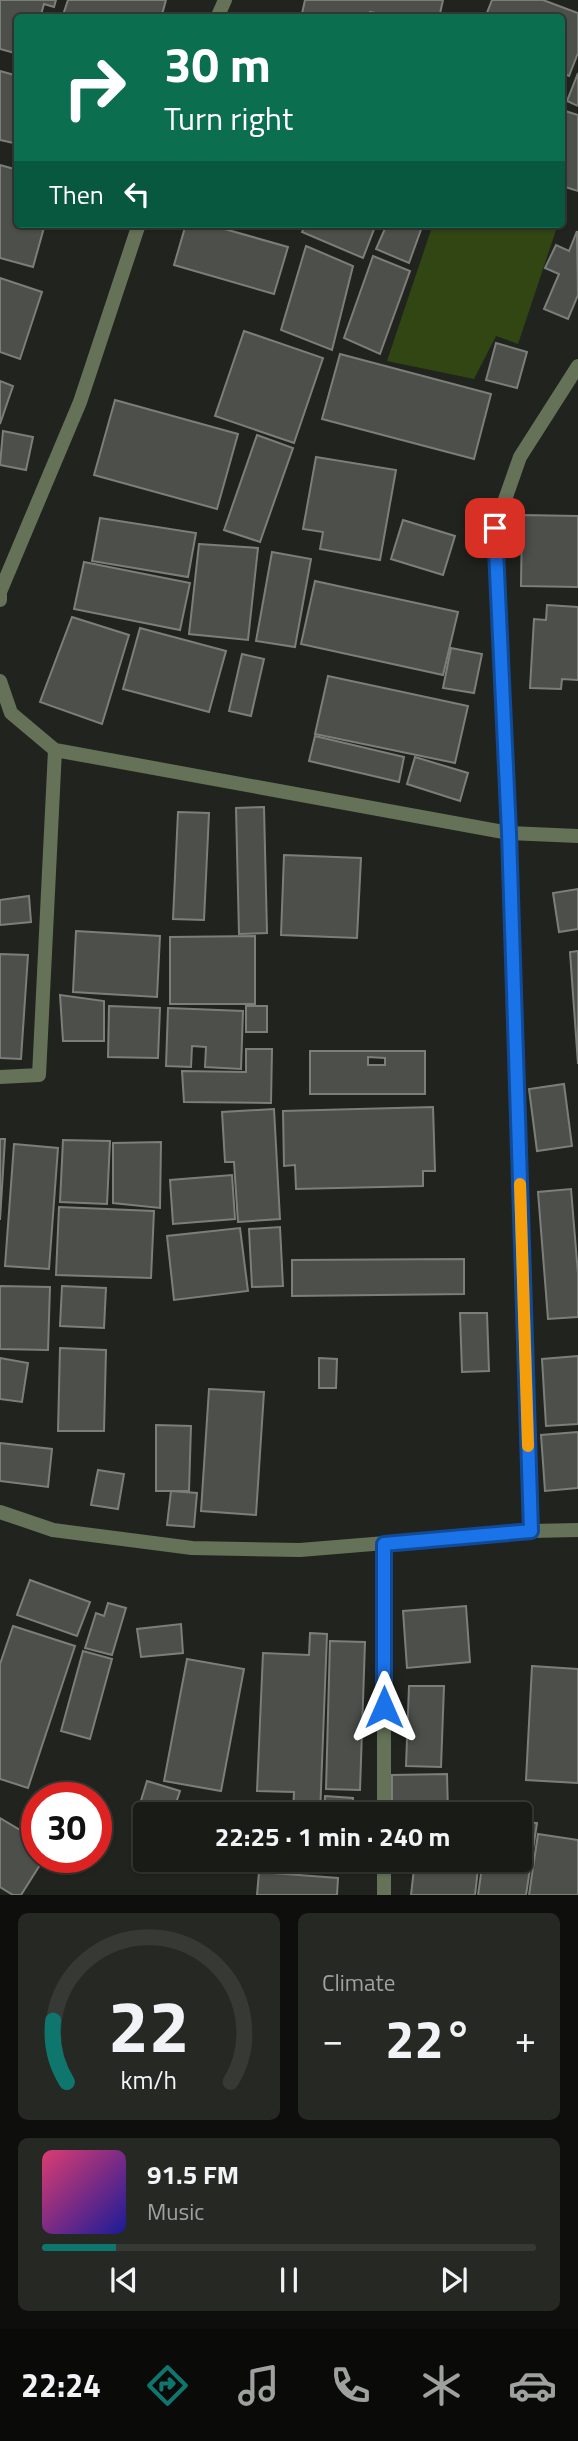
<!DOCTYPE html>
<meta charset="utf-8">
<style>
:root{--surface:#191b16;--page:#262823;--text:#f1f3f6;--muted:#9fa1a1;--line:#373935;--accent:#0f766e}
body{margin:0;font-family:"Titillium Web",sans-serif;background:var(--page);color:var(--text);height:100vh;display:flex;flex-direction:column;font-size:26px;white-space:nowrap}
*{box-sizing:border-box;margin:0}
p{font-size:23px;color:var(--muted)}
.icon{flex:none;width:38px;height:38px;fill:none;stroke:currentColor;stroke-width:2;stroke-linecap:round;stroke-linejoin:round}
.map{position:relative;height:1895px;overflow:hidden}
.sheet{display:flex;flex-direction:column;gap:18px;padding:18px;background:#0e0f0c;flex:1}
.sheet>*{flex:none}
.banner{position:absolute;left:14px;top:14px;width:551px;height:214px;border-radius:7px;box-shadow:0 2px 5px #0004,0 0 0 2px var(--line);background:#0b6e4f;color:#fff;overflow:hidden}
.speed{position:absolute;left:21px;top:1782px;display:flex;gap:14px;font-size:35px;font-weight:700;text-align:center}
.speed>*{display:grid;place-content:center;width:91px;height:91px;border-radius:50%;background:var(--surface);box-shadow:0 2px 5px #0004,0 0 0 2px var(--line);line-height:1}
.speed .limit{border:10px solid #d22;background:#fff;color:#111}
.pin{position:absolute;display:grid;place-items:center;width:60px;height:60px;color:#fff;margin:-30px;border-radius:14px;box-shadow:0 4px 10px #0006}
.me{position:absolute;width:77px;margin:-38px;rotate:0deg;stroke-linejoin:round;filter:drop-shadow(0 0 5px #0008)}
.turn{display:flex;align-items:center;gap:24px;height:147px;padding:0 35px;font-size:32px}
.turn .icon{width:91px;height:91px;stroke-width:2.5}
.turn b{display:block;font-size:49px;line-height:60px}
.then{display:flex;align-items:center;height:66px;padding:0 35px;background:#0003;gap:14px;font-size:26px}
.big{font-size:52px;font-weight:700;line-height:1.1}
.sheet .card{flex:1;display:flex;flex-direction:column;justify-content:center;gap:10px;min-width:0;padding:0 24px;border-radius:10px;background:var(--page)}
.sheet .dial{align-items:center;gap:0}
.dial svg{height:182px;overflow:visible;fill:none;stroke:var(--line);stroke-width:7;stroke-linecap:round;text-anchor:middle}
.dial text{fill:var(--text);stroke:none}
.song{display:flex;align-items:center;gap:21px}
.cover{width:84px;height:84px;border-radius:10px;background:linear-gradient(135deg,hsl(340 70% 55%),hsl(240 70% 35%))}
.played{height:7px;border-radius:4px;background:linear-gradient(90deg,var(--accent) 15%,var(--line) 15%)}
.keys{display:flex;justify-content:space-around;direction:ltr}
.heat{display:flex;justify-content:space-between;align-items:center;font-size:38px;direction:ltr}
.sheet .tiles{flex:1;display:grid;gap:18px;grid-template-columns:1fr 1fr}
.card:last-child{grid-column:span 2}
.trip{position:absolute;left:133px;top:1802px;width:399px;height:70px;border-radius:7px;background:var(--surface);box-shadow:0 2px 5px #0004,0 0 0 2px var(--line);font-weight:700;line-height:70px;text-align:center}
.tab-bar{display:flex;height:112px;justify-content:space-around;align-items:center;background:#0a0b09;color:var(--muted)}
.tab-bar .icon{width:49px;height:49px}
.tab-bar .on{color:var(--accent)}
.tab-bar b{font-size:32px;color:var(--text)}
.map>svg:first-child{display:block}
.green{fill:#324613}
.building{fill:#4d504a;stroke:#7c7f79;stroke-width:2;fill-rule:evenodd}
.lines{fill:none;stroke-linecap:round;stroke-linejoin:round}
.minor{stroke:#657257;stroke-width:14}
.tertiary{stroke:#657257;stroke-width:14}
.route-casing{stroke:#114b97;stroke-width:18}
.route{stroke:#1a73e8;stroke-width:12}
.slow{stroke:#f59e0b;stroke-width:12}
</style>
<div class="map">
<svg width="578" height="1895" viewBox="0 0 578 1895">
<rect width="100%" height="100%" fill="#21241e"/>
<!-- green -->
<path class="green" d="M433,224H558L518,344L496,336L474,379L387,361Z"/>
<!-- building -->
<g class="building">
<path d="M0,0H56L54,7L44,4L40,18H18V54L0,49Z"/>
<path d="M68,0H166L161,18H62Z"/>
<path d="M305,0H443L439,18H385L386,15L370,12L369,18H301Z"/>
<path d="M492,0H543L578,13V53L569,76L562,73V18H485Z"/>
<path d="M0,71L18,76V144L0,140Z"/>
<path d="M578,73V106L567,101Z"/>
<path d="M562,110L578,115V191L562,186Z"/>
<path d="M0,165L18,170V224H45L33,267L0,258Z"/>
<path d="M186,224H207L288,247L274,294L174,265Z"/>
<path d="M306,224H376L363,258L302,232Z"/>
<path d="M387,224H423L409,263L376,249Z"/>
<path d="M577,231L578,295L568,319L544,309L559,274L545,268L556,245L569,251Z"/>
<path d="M306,246L353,266L332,350L281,330Z"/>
<path d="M373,256L410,271L380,354L344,338Z"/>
<path d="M0,278L42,292L20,359L0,352Z"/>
<path d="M244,331L323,358L294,443L215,416Z"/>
<path d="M496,343L527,352L517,388L486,380Z"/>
<path d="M340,354L491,394L474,459L322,419Z"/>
<path d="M0,381L13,386L0,424Z"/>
<path d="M115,400L238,434L217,509L94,475Z"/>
<path d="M3,431L33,437L26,470L0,465Z"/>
<path d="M257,435L293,448L260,542L224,530Z"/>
<path d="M316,457L396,470L380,560L320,549L323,532L303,529Z"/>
<path d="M522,515L578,516V587L521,586Z"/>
<path d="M100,518L196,533L188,577L92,561Z"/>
<path d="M403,520L455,536L443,575L391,559Z"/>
<path d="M199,544L258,548L248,640L189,634Z"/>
<path d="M272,552L311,559L295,647L256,641Z"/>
<path d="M84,562L190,583L180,630L74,609Z"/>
<path d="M315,581L458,612L443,675L301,644Z"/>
<path d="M547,605L578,607V680L562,679L561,689L530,688L534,619L546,620Z"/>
<path d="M72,617L129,635L102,724L40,702Z"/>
<path d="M140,628L226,651L209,712L123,689Z"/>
<path d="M451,648L482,654L474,693L443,688Z"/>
<path d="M242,654L264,659L251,716L229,711Z"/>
<path d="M328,676L468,706L455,763L315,734Z"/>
<path d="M315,736L404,757L399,782L309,761Z"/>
<path d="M415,757L468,773L460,801L407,784Z"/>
<path d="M264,807L267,933L239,934L236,808Z"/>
<path d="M178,812L209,813L204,920L173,919Z"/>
<path d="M284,855L361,858L357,938L281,935Z"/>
<path d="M578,889V929L559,932L553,893Z"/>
<path d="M29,896L31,922L0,925V900Z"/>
<path d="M76,931L160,936L157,997L73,992Z"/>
<path d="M255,936V1004H170V937Z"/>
<path d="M578,951V1064L570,952Z"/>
<path d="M0,954L28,955L21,1059L0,1058Z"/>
<path d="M60,995L104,1001V1041H63Z"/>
<path d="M109,1006L160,1008L158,1058L108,1057Z"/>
<rect x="246" y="1006" width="21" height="26"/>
<path d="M168,1008L243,1011L241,1069L205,1067L206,1047L192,1046L191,1067L166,1066Z"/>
<path d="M246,1049H272L271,1103L184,1102L182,1071L246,1072Z"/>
<path d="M310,1051H425V1094H310ZM368,1057L385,1058V1065H368Z"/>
<path d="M564,1084L572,1146L537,1151L529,1089Z"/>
<path d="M433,1107L435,1171H423V1186L296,1189L295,1165L284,1166L283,1111Z"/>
<path d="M274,1109L280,1219L238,1222L234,1162H225L222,1112Z"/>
<path d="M0,1139H5L0,1220Z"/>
<path d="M63,1140L110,1141L107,1204L60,1202Z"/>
<path d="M161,1142L160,1208L113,1203V1143Z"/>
<path d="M14,1144L58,1148L49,1269L5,1266Z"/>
<path d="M232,1175L235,1219L173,1224L170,1180Z"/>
<path d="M571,1189L578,1274V1317L548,1319L538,1192Z"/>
<path d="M59,1207L154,1211L151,1278L56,1275Z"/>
<path d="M280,1227L283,1286L252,1287L249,1229Z"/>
<path d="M240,1228L248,1291L174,1300L167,1236Z"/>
<path d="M464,1259V1294L292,1296V1260Z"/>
<path d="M0,1286L50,1287L48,1350L0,1349Z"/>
<path d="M62,1286L106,1288L104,1328L60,1326Z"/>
<path d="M460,1313H487L489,1371L462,1372Z"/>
<path d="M60,1348L106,1350L104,1431H58Z"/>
<path d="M578,1356V1424L546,1426L542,1359Z"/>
<path d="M0,1358L28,1363L22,1402L0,1399Z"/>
<path d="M319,1358L337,1359L336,1388H319Z"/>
<path d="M209,1389L264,1392L256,1515L201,1511Z"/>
<path d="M156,1425L191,1426L189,1491H156Z"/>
<path d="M578,1432V1488L545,1491L541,1435Z"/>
<path d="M0,1443L52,1449L48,1487L0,1481Z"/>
<path d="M98,1470L124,1474L118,1509L91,1505Z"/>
<path d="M171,1491L197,1493L194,1527L167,1525Z"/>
<path d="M30,1580L90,1602L77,1636L17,1615Z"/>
<path d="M108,1603L126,1608L112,1655L85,1648L96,1613L104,1616Z"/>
<path d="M466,1606L470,1662L407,1668L403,1611Z"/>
<path d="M181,1624L183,1653L141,1657L137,1629Z"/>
<path d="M13,1626L75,1646L28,1788L0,1779V1664Z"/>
<path d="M310,1633L327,1634L320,1815H293L294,1792L257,1791L263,1653L309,1655Z"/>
<path d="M330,1641L365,1642L360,1790L326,1789Z"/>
<path d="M83,1651L112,1659L90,1739L61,1731Z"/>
<path d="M187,1659L244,1669L221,1791L164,1781Z"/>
<path d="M532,1666L578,1669V1783L526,1780Z"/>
<path d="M409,1686H444L441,1767L406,1766Z"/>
<path d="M447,1774L448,1813L392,1815V1775Z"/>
<path d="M147,1781L180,1791L172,1815H153L138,1810Z"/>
<path d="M57,1783L81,1790L78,1797H52Z"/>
<path d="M325,1796L353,1798L352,1815H324Z"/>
<path d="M264,1805L286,1806L285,1815H264Z"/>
<path d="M29,1810L37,1814V1827L24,1820Z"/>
<path d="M0,1818L37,1840V1857H45L21,1895H13L0,1887Z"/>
<path d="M520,1821L537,1823L526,1895H478L483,1860H520Z"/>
<path d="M538,1834L578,1840V1895H529Z"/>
<path d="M249,1860H334L333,1871L249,1865Z"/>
<path d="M415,1860H479L475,1895H411Z"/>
<path d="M259,1872L338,1878L337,1895H257Z"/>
</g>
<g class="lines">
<!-- minor -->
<g class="minor">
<path d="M217,18L225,0"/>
<path d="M0,600V592L80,402L139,224"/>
<path d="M0,681L11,713L55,750L509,833L578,836"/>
<path d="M0,1077L39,1075L55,750"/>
<path d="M531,1531L509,833L495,528L520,457L578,366"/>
<path d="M384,1544V1815"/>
<path d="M384,1860V1895"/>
</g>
<!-- tertiary -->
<path class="tertiary" d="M0,1512L53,1530L192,1548L300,1550L531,1531L578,1530"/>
</g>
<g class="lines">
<defs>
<path id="route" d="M384,1707V1544L531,1531L509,833L495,528"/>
</defs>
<!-- route casing -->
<use href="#route" class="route-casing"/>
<!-- route -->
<use href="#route" class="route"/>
<!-- slow -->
<path class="slow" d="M520,1184L528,1446"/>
</g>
</svg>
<div class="speed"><div class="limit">30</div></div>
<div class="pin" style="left:495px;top:528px;background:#d93025"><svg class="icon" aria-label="arrive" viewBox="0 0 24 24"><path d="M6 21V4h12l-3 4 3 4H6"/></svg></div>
<svg class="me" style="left:384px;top:1707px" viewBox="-20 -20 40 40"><path d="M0-17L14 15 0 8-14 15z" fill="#1a73e8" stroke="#fff" stroke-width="4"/></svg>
<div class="trip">22:25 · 1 min · 240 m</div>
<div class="banner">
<div class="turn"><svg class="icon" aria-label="right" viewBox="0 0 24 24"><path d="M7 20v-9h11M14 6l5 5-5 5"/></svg><div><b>30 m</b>Turn right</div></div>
<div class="then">Then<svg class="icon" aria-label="left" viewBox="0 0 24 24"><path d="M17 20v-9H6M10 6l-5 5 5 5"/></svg></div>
</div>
</div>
<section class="sheet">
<div class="tiles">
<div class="card dial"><svg viewBox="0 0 100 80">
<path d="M14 69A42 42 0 1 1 86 69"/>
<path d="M14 69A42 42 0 0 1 8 42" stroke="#0f766e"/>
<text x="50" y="56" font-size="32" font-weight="700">22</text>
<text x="50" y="72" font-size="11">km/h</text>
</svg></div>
<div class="card"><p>Climate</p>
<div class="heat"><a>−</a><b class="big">22°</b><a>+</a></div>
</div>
<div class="card">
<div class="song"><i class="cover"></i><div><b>91.5 FM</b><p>Music</p></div></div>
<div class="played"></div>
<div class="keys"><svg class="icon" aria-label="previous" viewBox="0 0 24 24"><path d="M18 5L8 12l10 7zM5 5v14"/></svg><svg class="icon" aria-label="pause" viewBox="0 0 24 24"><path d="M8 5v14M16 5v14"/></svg><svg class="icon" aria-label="next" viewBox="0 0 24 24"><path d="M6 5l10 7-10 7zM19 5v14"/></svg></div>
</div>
</div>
</section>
<nav class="tab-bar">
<b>22:24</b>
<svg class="icon on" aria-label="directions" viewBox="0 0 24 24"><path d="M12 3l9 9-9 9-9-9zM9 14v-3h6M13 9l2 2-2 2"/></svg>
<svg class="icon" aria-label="music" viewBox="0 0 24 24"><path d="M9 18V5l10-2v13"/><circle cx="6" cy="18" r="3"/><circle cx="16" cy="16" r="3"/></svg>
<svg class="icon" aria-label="phone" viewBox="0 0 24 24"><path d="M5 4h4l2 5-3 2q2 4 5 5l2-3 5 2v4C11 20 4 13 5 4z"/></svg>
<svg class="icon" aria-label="climate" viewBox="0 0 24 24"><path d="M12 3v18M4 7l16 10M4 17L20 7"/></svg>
<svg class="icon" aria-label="car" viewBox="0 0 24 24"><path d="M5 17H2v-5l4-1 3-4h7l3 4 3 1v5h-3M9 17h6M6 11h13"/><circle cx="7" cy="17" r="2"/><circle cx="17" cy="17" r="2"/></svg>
</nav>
